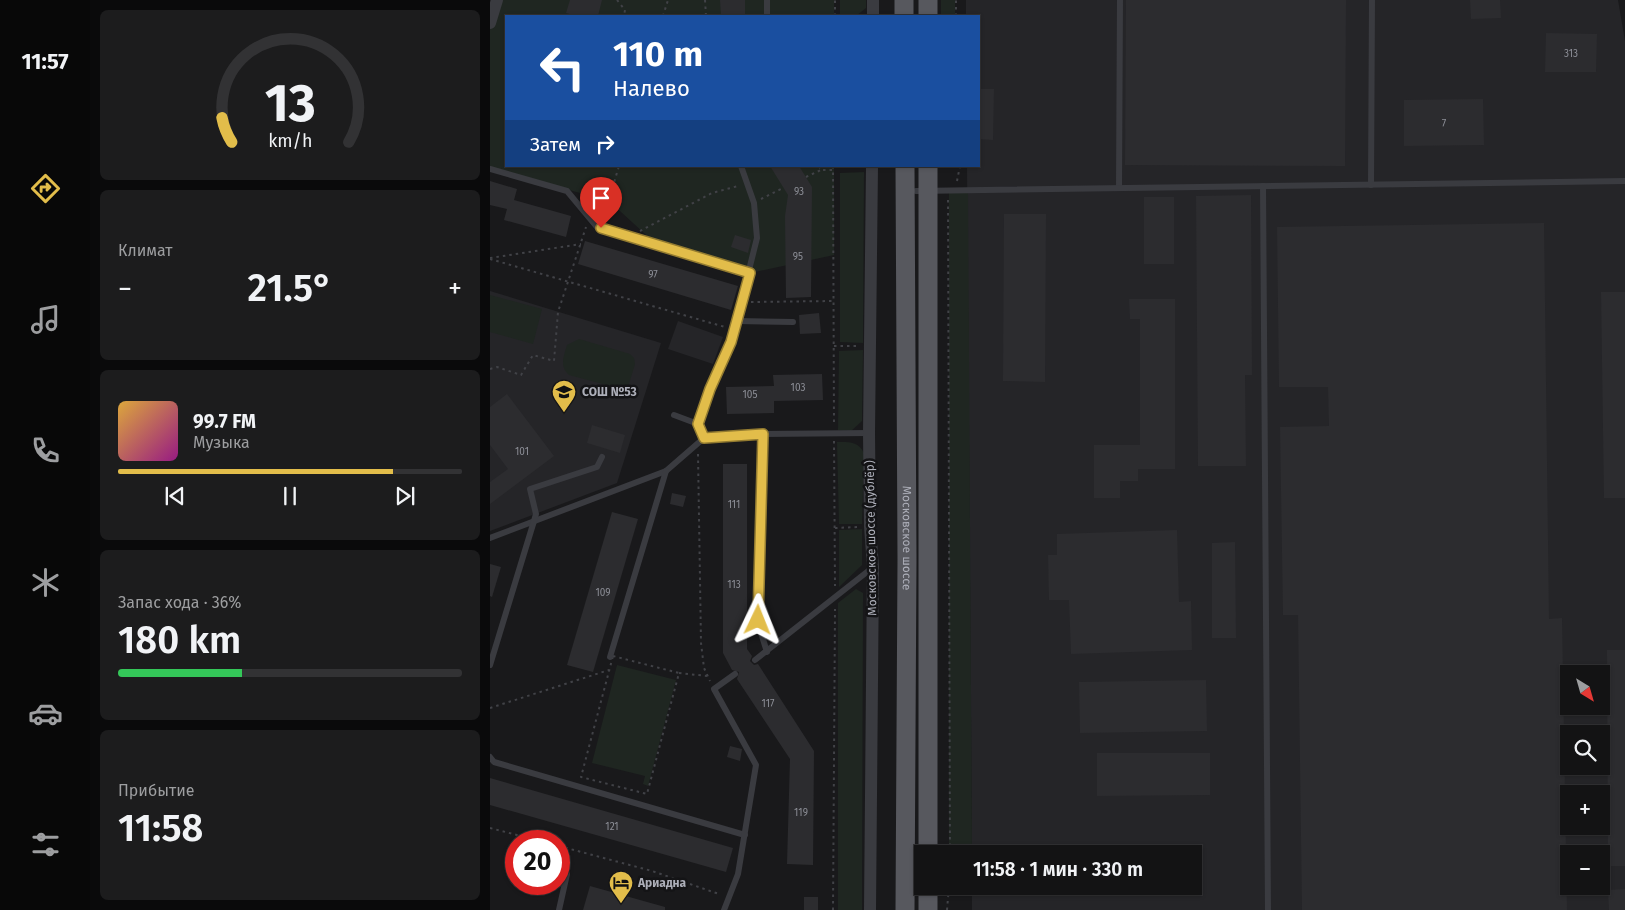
<!DOCTYPE html>
<html lang="ru">
<meta charset="utf-8">
<style>
:root{--surface:#131314;--page:#1c1c1d;--text:#f1f3f6;--muted:#9d9ea0;--line:#323234;--accent:#e2bd4a}
body{margin:0;font-family:"Fira Sans",sans-serif;background:var(--page);color:var(--text);height:100vh;display:flex;flex-direction:column;font-size:19px;white-space:nowrap}
*{box-sizing:border-box;margin:0}
p{font-size:16px;color:var(--muted)}
.icon{flex:none;width:28px;height:28px;fill:none;stroke:currentColor;stroke-width:2;stroke-linecap:round;stroke-linejoin:round}
.map{position:relative;flex:1;overflow:hidden}
.panel{display:flex;flex-direction:column;gap:10px;padding:10px;background:#0a0a0b;width:400px}
.panel>*{flex:none}
.guide{position:absolute;left:15px;top:15px;width:475px;height:152px;border-radius:0px;box-shadow:0 1px 4px #0004,0 0 0 1px var(--line);background:#1a4fa0;color:#fff;overflow:hidden}
.needle{width:32px;rotate:143deg}
.fabs{position:absolute;left:1070px;top:665px;display:grid;gap:10px}
.fabs a{display:grid;place-items:center;width:50px;height:50px;border-radius:0px;background:var(--surface);box-shadow:0 1px 4px #0004,0 0 0 1px var(--line);font-size:25px}
.speed{position:absolute;left:15px;top:830px;display:flex;gap:10px;font-size:25px;font-weight:700;text-align:center}
.speed>*{display:grid;place-content:center;width:65px;height:65px;border-radius:50%;background:var(--surface);box-shadow:0 1px 4px #0004,0 0 0 1px var(--line);line-height:1}
.speed .limit{border:8px solid #d22;background:#fff;color:#111}
.pin{position:absolute;display:grid;place-items:center;width:42px;height:42px;color:#fff;margin:-51px -21px;border-radius:50% 50% 50% 0;rotate:-45deg;box-shadow:0 0 5px #0007}
.pin .icon{rotate:45deg}
.me{position:absolute;width:55px;margin:-28px;rotate:2deg;stroke-linejoin:round;filter:drop-shadow(0 0 4px #0008)}
.turn{display:flex;align-items:center;gap:18px;height:105px;padding:0 25px;font-size:22px}
.turn .icon{width:65px;height:65px;stroke-width:2.5}
.turn b{display:block;font-size:35px;line-height:42px}
.then{display:flex;align-items:center;height:48px;padding:0 25px;background:#0003;gap:10px;font-size:19px}
.big{font-size:38px;font-weight:600;line-height:1.1}
.panel .card{flex:1;display:flex;flex-direction:column;justify-content:center;gap:8px;min-width:0;padding:0 18px;border-radius:8px;background:var(--page)}
.panel .dial{align-items:center;gap:0}
.dial svg{height:130px;overflow:visible;fill:none;stroke:var(--line);stroke-width:7;stroke-linecap:round;text-anchor:middle}
.dial text{fill:var(--text);stroke:none}
.song{display:flex;align-items:center;gap:15px}
.cover{width:60px;height:60px;border-radius:8px;background:linear-gradient(135deg,hsl(40 70% 55%),hsl(310 70% 35%))}
.played{height:5px;border-radius:2px;background:linear-gradient(90deg,var(--accent) 80%,var(--line) 80%)}
.keys{display:flex;justify-content:space-around;direction:ltr}
.heat{display:flex;justify-content:space-between;align-items:center;font-size:28px;direction:ltr}
.charge{height:8px;border-radius:4px;background:linear-gradient(90deg,#34c759 36%,var(--line) 0)}
.trip{position:absolute;left:424px;top:845px;width:288px;height:50px;border-radius:0px;background:var(--surface);box-shadow:0 1px 4px #0004,0 0 0 1px var(--line);font-weight:600;line-height:50px;text-align:center}
main{display:flex;flex:1;min-height:0}
.tabs{display:flex;flex-direction:column;width:90px;justify-content:space-around;align-items:center;background:#080808;color:var(--muted)}
.tabs .icon{width:35px;height:35px}
.tabs .on{color:var(--accent)}
.tabs b{font-size:22px;color:var(--text)}
.map>svg:first-child{display:block}
.built{fill:#252528;fill-rule:evenodd}
.green{fill:#1f2621}
.building{fill:#2c2c2f}
.lines{fill:none;stroke-linecap:round;stroke-linejoin:round}
.path{stroke:#414247;stroke-width:2;stroke-dasharray:2.5 4;stroke-linecap:butt}
.service{stroke:#3a3b40;stroke-width:6}
.minor{stroke:#3a3b40;stroke-width:12}
.primary{stroke:#57585e;stroke-width:19}
.route-casing{stroke:#937b30;stroke-width:12}
.route{stroke:#e2bd4a;stroke-width:9}
.labels{text-anchor:middle;stroke-width:5;stroke-linejoin:round;paint-order:stroke}
.number-label{font-size:10px;fill:#8c8e96}
.poi-label{font-size:12px;font-weight:bold;fill:#adafb9;stroke:#141416;text-anchor:start}
.street-label{font-size:12px;fill:#adafb9;stroke:#141416}
</style>
<main>
<nav class="tabs">
<b>11:57</b>
<svg class="icon on" aria-label="directions" viewBox="0 0 24 24"><path d="M12 3l9 9-9 9-9-9zM9 14v-3h6M13 9l2 2-2 2"/></svg>
<svg class="icon" aria-label="music" viewBox="0 0 24 24"><path d="M9 18V5l10-2v13"/><circle cx="6" cy="18" r="3"/><circle cx="16" cy="16" r="3"/></svg>
<svg class="icon" aria-label="phone" viewBox="0 0 24 24"><path d="M5 4h4l2 5-3 2q2 4 5 5l2-3 5 2v4C11 20 4 13 5 4z"/></svg>
<svg class="icon" aria-label="climate" viewBox="0 0 24 24"><path d="M12 3v18M4 7l16 10M4 17L20 7"/></svg>
<svg class="icon" aria-label="car" viewBox="0 0 24 24"><path d="M5 17H2v-5l4-1 3-4h7l3 4 3 1v5h-3M9 17h6M6 11h13"/><circle cx="7" cy="17" r="2"/><circle cx="17" cy="17" r="2"/></svg>
<svg class="icon" aria-label="filters" viewBox="0 0 24 24"><path d="M4 7h16M4 17h16"/><circle cx="9" cy="7" r="2"/><circle cx="15" cy="17" r="2"/></svg>
</nav>
<section class="panel">
<div class="card dial"><svg viewBox="0 0 100 80">
<path d="M14 69A42 42 0 1 1 86 69"/>
<path d="M14 69A42 42 0 0 1 8 54" stroke="#e2bd4a"/>
<text x="50" y="56" font-size="32" font-weight="700">13</text>
<text x="50" y="72" font-size="11">km/h</text>
</svg></div>
<div class="card"><p>Климат</p>
<div class="heat"><a>−</a><b class="big">21.5°</b><a>+</a></div>
</div>
<div class="card">
<div class="song"><i class="cover"></i><div><b>99.7 FM</b><p>Музыка</p></div></div>
<div class="played"></div>
<div class="keys"><svg class="icon" aria-label="previous" viewBox="0 0 24 24"><path d="M18 5L8 12l10 7zM5 5v14"/></svg><svg class="icon" aria-label="pause" viewBox="0 0 24 24"><path d="M8 5v14M16 5v14"/></svg><svg class="icon" aria-label="next" viewBox="0 0 24 24"><path d="M6 5l10 7-10 7zM19 5v14"/></svg></div>
</div>
<div class="card"><p>Запас хода · 36%</p><b class="big">180 km</b><div class="charge"></div></div>
<div class="card"><p>Прибытие</p><b class="big">11:58</b></div>
</section>
<div class="map">
<svg width="1135" height="910" viewBox="0 0 1135 910">
<rect width="100%" height="100%" fill="#19191b"/>
<!-- built -->
<g class="built">
<path d="M476,0H1128L1135,41V910H482V886H702V854H482L477,166H489V16H476ZM1079,674H1111V706H1079ZM1079,734H1111V766H1079ZM1079,794H1111V826H1079ZM1079,854H1111V886H1079Z"/>
<path d="M0,291L171,343L127,483L0,531Z"/>
<path d="M188,321L233,337L223,364L178,349Z"/>
</g>
<!-- green -->
<g class="green">
<path d="M6,0H344V16H16V166H344V255L260,273L167,245L119,201L0,168V23Z"/>
<path d="M350,0H376V8L366,16H350Z"/>
<rect x="451" y="0" width="14" height="16"/>
<path d="M374,172L373,343L350,342V173Z"/>
<path d="M459,190H478L482,854H459Z"/>
<path d="M0,295L52,309L43,344L0,332Z"/>
<path d="M89,339L140,354L144,358L145,364L138,387L132,389L79,375C69,366 74,356 77,345Z"/>
<path d="M373,350L372,421L361,431L348,430L349,351Z"/>
<path d="M347,442C359,442 368,441 374,453L372,524H349Z"/>
<path d="M372,529V565L349,587V530Z"/>
<path d="M366,589L373,593L372,910H348V603Z"/>
<path d="M127,665L186,680L158,786L153,784L155,776L102,763Z"/>
</g>
<!-- building -->
<g class="building">
<path d="M80,0H112L108,16H87L76,13Z"/>
<path d="M230,0H255V16H231Z"/>
<path d="M636,0H856L855,166L635,165Z"/>
<path d="M980,0H1010L1011,18L981,19Z"/>
<path d="M1056,33L1107,34L1106,72H1055Z"/>
<path d="M489,89H504L503,140L489,139Z"/>
<path d="M993,99L994,145L914,146V100Z"/>
<path d="M280,166H309L322,187L321,297L296,298L295,216L298,195Z"/>
<path d="M0,181L27,189L24,200L81,216L76,237L14,220L17,209L0,205Z"/>
<path d="M761,195L762,375H755L756,466H708L706,196Z"/>
<rect x="654" y="197" width="30" height="67"/>
<path d="M514,214H556L555,382L513,381Z"/>
<path d="M1054,223L1059,619L1072,618L1077,910H812L808,615H793L790,427L839,426L838,387H789L787,227Z"/>
<path d="M245,235L261,240L258,253L241,247Z"/>
<path d="M95,241L248,286L241,310L88,264Z"/>
<path d="M1111,292H1135V498H1114Z"/>
<path d="M639,299H685V469H648V481H630V498H604V445H650V319H640Z"/>
<path d="M329,313L331,333L310,334L309,315Z"/>
<path d="M332,374L333,400L284,401V413L237,414L236,387L284,386L283,375Z"/>
<path d="M17,394L64,456L0,504V482L18,469L0,445V407Z"/>
<path d="M102,425L135,435L130,453L97,443Z"/>
<path d="M233,464H257V649L262,656L260,661L264,665L268,664L324,751L323,865L297,864L300,759L247,679L249,672L242,670L233,653Z"/>
<path d="M182,493L196,496L193,507L180,504Z"/>
<path d="M122,512L148,519L103,672L77,665Z"/>
<path d="M687,530L689,602L701,601L702,650L581,654L579,600H559L558,555H567V534Z"/>
<path d="M745,542L746,638H722V543Z"/>
<path d="M0,564L11,567L2,597L0,596Z"/>
<path d="M1117,650H1135V866H1118Z"/>
<path d="M716,680L717,731L590,733L589,682Z"/>
<path d="M240,746L252,749L250,761L237,757Z"/>
<path d="M607,753H720V795L607,796Z"/>
<path d="M0,778L243,848L236,872L0,805Z"/>
<path d="M100,886L175,907V910H93Z"/>
<path d="M1135,889V910H1119L1118,890Z"/>
<rect x="314" y="897" width="14" height="13"/>
</g>
<g class="lines">
<!-- path -->
<g class="path">
<path d="M127,0L135,10L134,16"/>
<path d="M215,0L216,16"/>
<path d="M173,16L178,0"/>
<path d="M345,16V0"/>
<path d="M466,16V0"/>
<path d="M329,166L331,170H343"/>
<path d="M343,166L344,424"/>
<path d="M316,177L331,170"/>
<path d="M467,181L470,166"/>
<path d="M271,199L293,188"/>
<path d="M458,200L460,854"/>
<path d="M113,219L129,166"/>
<path d="M150,231L222,193L248,186"/>
<path d="M0,258L91,244"/>
<path d="M0,259L235,327"/>
<path d="M261,302L344,301"/>
<path d="M344,346H369"/>
<path d="M0,369L7,367L31,375L43,355L64,361L68,312L96,227"/>
<path d="M344,441L345,586"/>
<path d="M208,454L211,643L214,668L220,681"/>
<path d="M345,528L368,527"/>
<path d="M123,656L189,673L157,794L91,777Z"/>
<path d="M189,673L217,676"/>
<path d="M0,708L119,670"/>
<path d="M0,828L50,841"/>
<path d="M69,846L162,871L229,894"/>
<path d="M343,910L345,609"/>
<path d="M457,910L459,886"/>
</g>
<!-- service -->
<g class="service">
<path d="M277,0V16"/>
<path d="M0,169L77,191L107,227L260,273"/>
<path d="M881,185L882,0"/>
<path d="M773,186L778,910"/>
<path d="M629,188L630,0"/>
<path d="M426,191L1135,181"/>
<path d="M247,321L303,322"/>
<path d="M184,415L208,424"/>
<path d="M273,434L267,620L277,652"/>
<path d="M214,438L208,424L219,389L241,342L267,238L264,203L251,166"/>
<path d="M0,538L176,471L214,438L273,434L379,433"/>
<path d="M120,657L176,471"/>
<path d="M265,660L382,568"/>
<path d="M0,665L44,521L46,514L40,489L107,467L112,457"/>
<path d="M0,757L4,762L255,835"/>
<path d="M69,910L77,874"/>
<path d="M234,910L248,874L266,765L224,689L245,674"/>
</g>
<!-- minor -->
<g class="minor">
<path d="M383,16V0"/>
<path d="M0,23L7,0"/>
<path d="M380,910L383,567L380,526L379,433L382,166"/>
</g>
<!-- primary -->
<g class="primary">
<path d="M414,0V16"/>
<path d="M438,0V16"/>
<path id="s1" d="M415,166L417,559L415,910"/>
<path d="M438,166V854"/>
<path d="M438,886V910"/>
</g>
</g>
<g class="lines">
<defs>
<path id="route" d="M111,228L260,273L241,342L220,389L208,424L214,438L273,434L268,620"/>
</defs>
<!-- route casing -->
<use href="#route" class="route-casing"/>
<!-- route -->
<use href="#route" class="route"/>
</g>
<!-- icons -->
<defs>
<symbol id="school-pin" viewBox="-11 -11 22 30"><path d="M0 17L-7.5 6A9.5 9.5 0 1 1 7.5 6Z" fill="#e2bd4a" stroke="#141416"/><path d="M0-5L7-2L0 1L-7-2ZM-4 1L0 2.5L4 1V4Q0 6-4 4Z" fill="#111"/></symbol>
<symbol id="hotel-pin" viewBox="-11 -11 22 30"><path d="M0 17L-7.5 6A9.5 9.5 0 1 1 7.5 6Z" fill="#e2bd4a" stroke="#141416"/><path d="M-6-4.5h1.5V1H6V5H4.5V3h-9V5H-6ZM-4 0a1.8 1.8 0 1 1 3.6 0ZM.5 0V-2.5h3Q6-2.5 6 0Z" fill="#111"/></symbol>
</defs>
<g fill-rule="evenodd">
<use href="#school-pin" x="60" y="378" width="28" height="38"/>
<use href="#hotel-pin" x="117" y="869" width="28" height="38"/>
</g>
<g class="labels">
<!-- number labels -->
<g class="number-label">
<text x="1081" y="57">313</text>
<text x="954" y="127">7</text>
<text x="309" y="195">93</text>
<text x="308" y="260">95</text>
<text x="163" y="278">97</text>
<text x="308" y="391">103</text>
<text x="260" y="398">105</text>
<text x="32" y="455">101</text>
<text x="244" y="508">111</text>
<text x="244" y="588">113</text>
<text x="113" y="596">109</text>
<text x="278" y="707">117</text>
<text x="311" y="816">119</text>
<text x="122" y="830">121</text>
</g>
<!-- poi labels -->
<g class="poi-label">
<text x="92" y="396">СОШ №53</text>
<text x="148" y="887">Ариадна</text>
</g>
<!-- street labels -->
<g class="street-label">
<text transform="translate(381 538) rotate(-91)" y="4">Московское шоссе (дублёр)</text>
<text dy="4" stroke="none"><textPath href="#s1" startOffset="372">Московское шоссе</textPath></text>
</g>
</g>
</svg>
<div class="fabs">
<a><svg class="needle" viewBox="-14 -14 28 28"><path d="M0-13l5 13h-10z" fill="#e53935"/><path d="M0 13l5-13h-10z" fill="#9d9ea0"/></svg></a>
<a><svg class="icon" aria-label="search" viewBox="0 0 24 24"><circle cx="10" cy="10" r="6"/><path d="M15 15l6 6"/></svg></a>
<a>+</a>
<a>−</a>
</div>
<div class="speed"><div class="limit">20</div></div>
<div class="pin" style="left:111px;top:228px;background:#d93025"><svg class="icon" aria-label="arrive" viewBox="0 0 24 24"><path d="M6 21V4h12l-3 4 3 4H6"/></svg></div>
<svg class="me" style="left:268px;top:620px" viewBox="-20 -20 40 40"><path d="M0-17L14 15 0 8-14 15z" fill="#e2bd4a" stroke="#fff" stroke-width="4"/></svg>
<div class="trip">11:58 · 1 мин · 330 m</div>
<div class="guide">
<div class="turn"><svg class="icon" aria-label="left" viewBox="0 0 24 24"><path d="M17 20v-9H6M10 6l-5 5 5 5"/></svg><div><b>110 m</b>Налево</div></div>
<div class="then">Затем<svg class="icon" aria-label="right" viewBox="0 0 24 24"><path d="M7 20v-9h11M14 6l5 5-5 5"/></svg></div>
</div>
</div>
</main>
